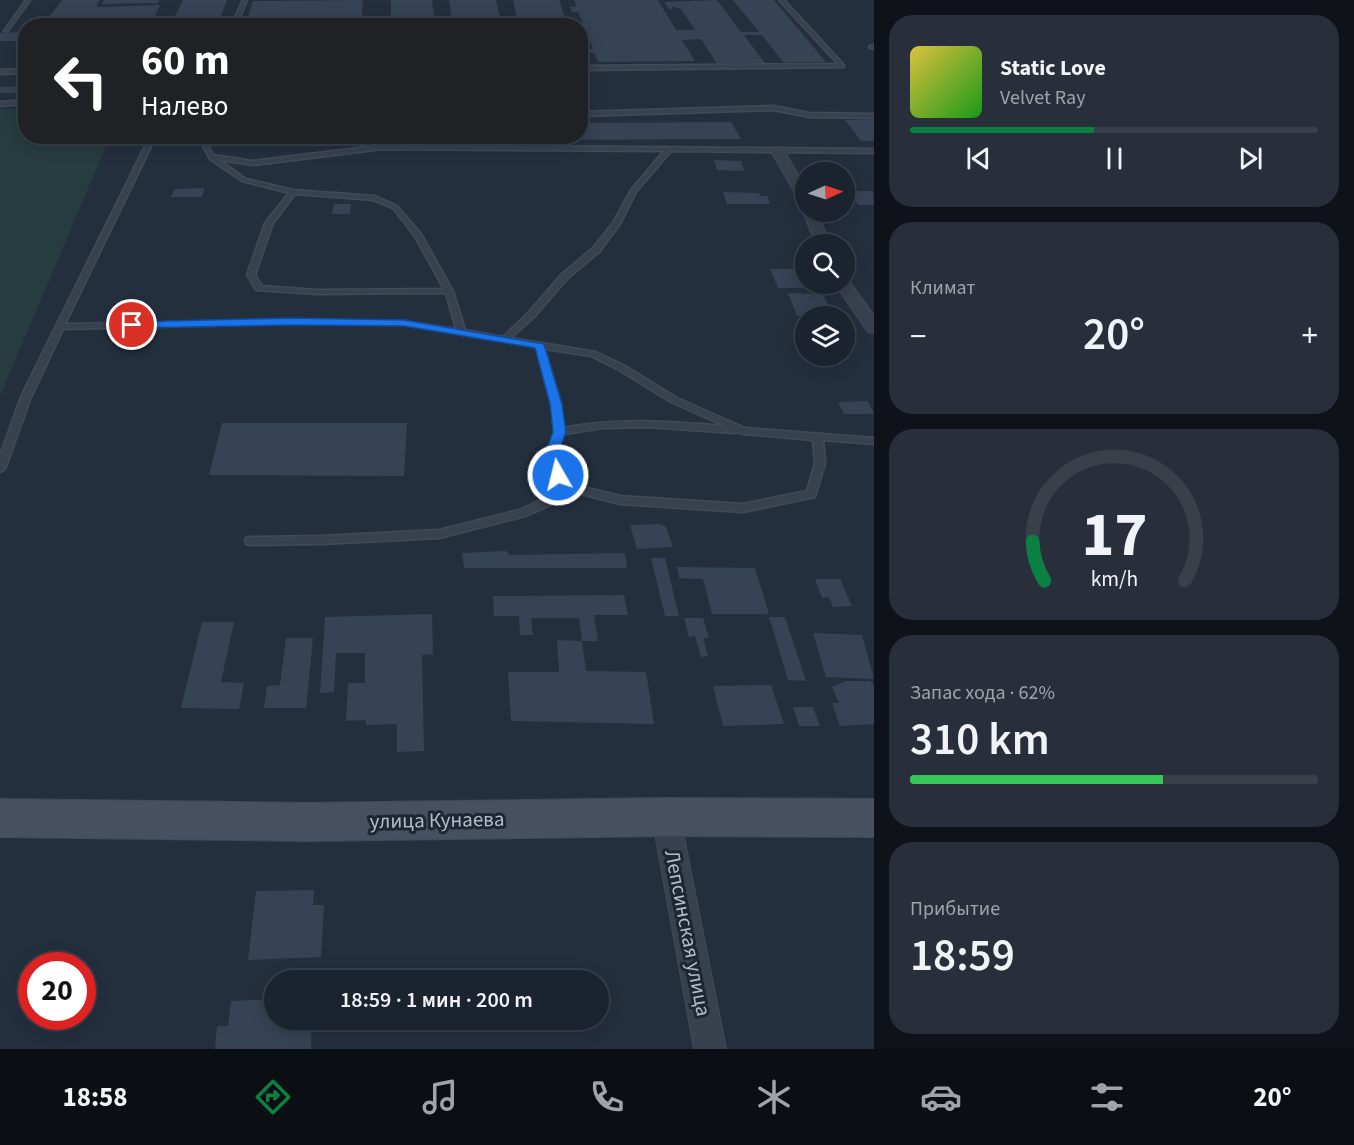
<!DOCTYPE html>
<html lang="ru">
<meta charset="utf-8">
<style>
:root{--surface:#1b232e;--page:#282f3a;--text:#f1f3f6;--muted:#a0a4aa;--line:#39404a;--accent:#0b8043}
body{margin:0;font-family:"Source Sans 3",sans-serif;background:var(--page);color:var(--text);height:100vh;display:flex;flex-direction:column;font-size:22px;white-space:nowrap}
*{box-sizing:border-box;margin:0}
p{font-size:20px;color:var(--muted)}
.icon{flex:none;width:33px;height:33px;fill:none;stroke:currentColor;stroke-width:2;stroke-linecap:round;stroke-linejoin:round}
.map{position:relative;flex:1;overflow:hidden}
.side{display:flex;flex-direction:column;gap:15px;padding:15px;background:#0f1319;width:480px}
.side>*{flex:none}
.banner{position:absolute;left:18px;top:18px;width:570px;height:126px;border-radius:24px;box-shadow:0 3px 15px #0003,0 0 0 2px var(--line);background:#202124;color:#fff;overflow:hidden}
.needle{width:39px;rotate:87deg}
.tools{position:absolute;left:795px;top:162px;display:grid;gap:12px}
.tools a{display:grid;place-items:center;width:60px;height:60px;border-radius:50%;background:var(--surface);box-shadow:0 3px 15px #0003,0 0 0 2px var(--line);font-size:30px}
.speed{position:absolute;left:18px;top:952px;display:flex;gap:12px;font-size:30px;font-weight:700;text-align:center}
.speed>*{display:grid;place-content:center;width:78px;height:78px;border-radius:50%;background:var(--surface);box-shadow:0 3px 15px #0003,0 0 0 2px var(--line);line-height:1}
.speed .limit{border:9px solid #d22;background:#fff;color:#111}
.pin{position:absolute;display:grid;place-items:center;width:51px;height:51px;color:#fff;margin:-26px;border:3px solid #fff;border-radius:50%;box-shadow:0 2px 6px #0007}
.me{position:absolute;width:66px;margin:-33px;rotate:352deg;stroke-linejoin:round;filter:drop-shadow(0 0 4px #0008)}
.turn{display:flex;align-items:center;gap:21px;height:126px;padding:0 24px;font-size:27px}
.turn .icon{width:78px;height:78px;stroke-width:2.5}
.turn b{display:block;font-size:42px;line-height:51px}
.big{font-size:45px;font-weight:600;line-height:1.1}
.side .tile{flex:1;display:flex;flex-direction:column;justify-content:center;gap:9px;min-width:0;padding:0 21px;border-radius:24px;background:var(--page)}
.side .dial{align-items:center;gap:0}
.dial svg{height:156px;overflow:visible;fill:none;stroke:var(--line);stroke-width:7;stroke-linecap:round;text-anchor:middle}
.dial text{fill:var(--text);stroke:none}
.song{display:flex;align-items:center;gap:18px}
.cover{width:72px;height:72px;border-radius:9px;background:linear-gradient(135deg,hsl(50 70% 55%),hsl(120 70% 35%))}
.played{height:6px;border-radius:3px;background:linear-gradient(90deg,var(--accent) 45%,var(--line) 45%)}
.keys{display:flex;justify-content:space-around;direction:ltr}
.heat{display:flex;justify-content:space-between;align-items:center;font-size:33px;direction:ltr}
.charge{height:9px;border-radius:4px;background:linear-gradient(90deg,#34c759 62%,var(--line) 0)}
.trip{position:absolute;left:264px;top:970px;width:345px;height:60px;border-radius:30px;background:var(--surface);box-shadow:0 3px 15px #0003,0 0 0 2px var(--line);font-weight:600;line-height:60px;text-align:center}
.tabs{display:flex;height:96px;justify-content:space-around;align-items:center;background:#0b0e12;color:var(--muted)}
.tabs .icon{width:42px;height:42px}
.tabs .on{color:var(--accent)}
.tabs b{font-size:27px;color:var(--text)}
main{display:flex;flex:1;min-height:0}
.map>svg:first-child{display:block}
.green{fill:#263c3f}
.building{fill:#364354}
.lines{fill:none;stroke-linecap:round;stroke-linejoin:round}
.lane-casing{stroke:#414a57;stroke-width:3}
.street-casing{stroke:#414a57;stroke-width:2}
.secondary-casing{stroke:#414a57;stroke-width:2}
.lane{fill:#38414e;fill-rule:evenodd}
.street{fill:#38414e;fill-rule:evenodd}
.secondary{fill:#465061;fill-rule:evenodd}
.route{fill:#1a73e8;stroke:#114b97;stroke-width:1.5}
.labels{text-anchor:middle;stroke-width:6;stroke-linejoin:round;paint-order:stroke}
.near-street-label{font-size:21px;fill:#b4bcc9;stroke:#1d2633}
</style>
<main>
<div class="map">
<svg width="874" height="1049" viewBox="0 0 874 1049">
<rect width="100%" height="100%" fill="#242f3e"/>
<!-- green -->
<path class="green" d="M0,109H25L26,136L110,137L0,396Z"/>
<!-- building -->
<g class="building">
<path d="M62,0H100L96,6L99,7L160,5L153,20L91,19L88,24H44Z"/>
<path d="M104,0H160L158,3L102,4Z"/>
<path d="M183,0H227L217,26L171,25Z"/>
<path d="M363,0L361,26H245L253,1Z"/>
<path d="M391,0H432L435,26H391Z"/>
<path d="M449,0H496L502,26H453Z"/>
<path d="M513,0H559L568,26H519Z"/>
<path d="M574,0H658L676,30H695L681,9L671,6L673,9H669L664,2L717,0L741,32H759L733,0H774L826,62H783L762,35H744L765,63L717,64L701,39L682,40L695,61L598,62L594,53H587L586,49H593L589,39H580V31H586L578,12H572L570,7H577Z"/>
<path d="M26,28V41H0V33L21,32Z"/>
<path d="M26,86V93H0V87Z"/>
<path d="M845,120H874V141H861Z"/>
<path d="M731,122L741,139L523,140V136H580V123Z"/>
<path d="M295,136H407V140L294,141Z"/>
<path d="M714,160L741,161L744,171L717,170Z"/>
<path d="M205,188L202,197H171L175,189Z"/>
<path d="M848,191H873L874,205H858Z"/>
<path d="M723,192L759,193L760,196H767L770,204H727Z"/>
<path d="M334,204H351L350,214H332Z"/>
<path d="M770,269H806V284H812L814,288H778Z"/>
<path d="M788,293L823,294L833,316H797Z"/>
<path d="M800,327H806V349L796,334Z"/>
<path d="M868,401L874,414H844L838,402Z"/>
<path d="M222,423H407L404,476L209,475Z"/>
<path d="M660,524L666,527L673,547L637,549L630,525Z"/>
<path d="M506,551L509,555L625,553L627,568H464L462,553Z"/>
<path d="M651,558H665L679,616H665Z"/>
<path d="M677,567L755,568L769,614H712L703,579L679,578Z"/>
<path d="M815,579H840L852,606L833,607L829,597L822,598Z"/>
<path d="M624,595L628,615H594L598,641H582L579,618H531L533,635H520L519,616H494L493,596Z"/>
<path d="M432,614L433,654L422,655L424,751L397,752V724L366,725V720L346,721L348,683H365V653H336L334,692L320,693L325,617Z"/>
<path d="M769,617H785L806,681L788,680Z"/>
<path d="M684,618H703L709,638H703L708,656L701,657L695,636L689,637Z"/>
<path d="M202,622H234L221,682L244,683L239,709L181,708Z"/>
<path d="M813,633L862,635L874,679L826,677Z"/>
<path d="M286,638H313L306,708H264L267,686L280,685Z"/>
<path d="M557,640L582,641L586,671L646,672L654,724L511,721L508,672H559Z"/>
<path d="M845,681H870L874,684V724L840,726L832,703H839L832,687Z"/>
<path d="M771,685L784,724L723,726L713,686Z"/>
<path d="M793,707H813L820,726H799Z"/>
<path d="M314,890L313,905H324L321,957L248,960L256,891Z"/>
<path d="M274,999V1020H312L311,1049H215L217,1026H228L231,1001Z"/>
</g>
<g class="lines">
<defs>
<g id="lane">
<path d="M26,0H30L8,31H4Z"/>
<path d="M243,0H247L236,26H231Z"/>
<path d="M779,0H784L844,65V67L580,70V66L838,64Z"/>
<path d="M874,45V49L869,47L870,46Z"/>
<path d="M26,69V73L0,74V70Z"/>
<path d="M26,100V104L0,106V102Z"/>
<path d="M774,106L809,113L874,114V118L809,117L774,110L580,116V112Z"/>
<path d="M150,136H156L65,324L289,320L404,321L456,329L446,293L317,294L256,290L247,275L265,223L289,193L242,181L210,159L199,139L200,136H206L205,139L213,155L253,161L383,145L874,149V153L671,151L636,192L620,224L599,252L568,278L534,317L511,338L596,352L625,366L677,398L745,428L874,438V444L823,440L825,463L815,497L743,512L620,504L577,493L526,516L439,538L321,544L250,545L246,544L245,541L246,538L250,537L321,536L439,530L519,510L568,488L553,475L548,448L555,432L551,404L536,347L404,325L289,324L63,329L31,397L5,469L0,472V456L21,397ZM383,149L664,151L631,190L613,223L593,248L562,274L528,313L503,337L465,330L453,291L421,234L397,206L374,196L293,190L246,179L219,160L253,165ZM295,194L373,200L393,208L414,235L444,289L317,290L262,286L255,275L273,223ZM545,349L591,356L619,370L671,402L725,426C671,422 618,417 564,428L561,404ZM647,427L734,433L738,432L744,434L813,440L815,463L807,491L743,504L620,496L579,486L563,473L558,448L564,434L603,428Z"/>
</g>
<g id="street">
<path d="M777,147L782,148L806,188V204L799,200L771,151Z"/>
<path d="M805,209L806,212H817L830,244H816L803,212Z"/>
<path d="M844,280L849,281L874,316V333L868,332L835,284H844Z"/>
<path d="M666,804L676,808L680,817L726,1049H694L652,817L656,808Z"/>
</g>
<path id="secondary" d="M666,798L874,799V837L666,836L304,841L0,837V799L304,803Z"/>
</defs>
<!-- lane casing -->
<use href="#lane" class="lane-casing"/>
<!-- street casing -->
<use href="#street" class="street-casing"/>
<!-- secondary casing -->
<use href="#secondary" class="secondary-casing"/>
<!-- lane -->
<use href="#lane" class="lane"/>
<!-- street -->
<use href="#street" class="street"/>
<!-- secondary -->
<use href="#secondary" class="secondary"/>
</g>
<!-- route -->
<path class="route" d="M289,318L404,320L544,344L562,404L566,432L560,448L565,475L558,480L552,475L547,448L553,432L550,404L535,348L404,326L289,325L132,328L126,325L132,322Z"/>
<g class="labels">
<!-- near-street labels -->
<g class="near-street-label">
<text transform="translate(437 820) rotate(-1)" y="7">улица Кунаева</text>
<text transform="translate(688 933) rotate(79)" y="7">Лепсинская улица</text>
</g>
</g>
</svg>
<div class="tools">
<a><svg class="needle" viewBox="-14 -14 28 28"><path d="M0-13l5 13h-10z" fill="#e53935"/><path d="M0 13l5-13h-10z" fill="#a0a4aa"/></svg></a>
<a><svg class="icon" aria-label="search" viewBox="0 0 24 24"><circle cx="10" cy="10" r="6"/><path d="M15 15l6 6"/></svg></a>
<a><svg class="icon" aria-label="layers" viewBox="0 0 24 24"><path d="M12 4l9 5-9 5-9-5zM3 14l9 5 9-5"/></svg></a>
</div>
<div class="speed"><div class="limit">20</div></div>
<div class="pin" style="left:132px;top:325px;background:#d93025"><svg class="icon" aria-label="arrive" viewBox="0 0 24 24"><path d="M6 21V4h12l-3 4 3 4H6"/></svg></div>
<svg class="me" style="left:558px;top:475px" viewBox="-20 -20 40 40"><circle r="17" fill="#1a73e8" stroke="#fff" stroke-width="3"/><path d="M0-11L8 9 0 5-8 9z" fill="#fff"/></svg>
<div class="trip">18:59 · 1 мин · 200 m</div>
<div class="banner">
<div class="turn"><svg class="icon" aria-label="left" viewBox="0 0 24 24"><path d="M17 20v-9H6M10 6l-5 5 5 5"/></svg><div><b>60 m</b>Налево</div></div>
</div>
</div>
<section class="side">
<div class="tile">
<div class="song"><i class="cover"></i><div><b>Static Love</b><p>Velvet Ray</p></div></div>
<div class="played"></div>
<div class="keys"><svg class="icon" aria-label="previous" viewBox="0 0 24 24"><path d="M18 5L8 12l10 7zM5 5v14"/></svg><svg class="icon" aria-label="pause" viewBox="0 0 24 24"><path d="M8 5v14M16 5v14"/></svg><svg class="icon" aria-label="next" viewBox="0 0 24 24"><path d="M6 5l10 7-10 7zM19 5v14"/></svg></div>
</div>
<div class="tile"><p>Климат</p>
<div class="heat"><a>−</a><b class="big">20°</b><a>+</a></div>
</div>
<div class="tile dial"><svg viewBox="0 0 100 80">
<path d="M14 69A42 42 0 1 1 86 69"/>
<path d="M14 69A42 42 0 0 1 8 49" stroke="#0b8043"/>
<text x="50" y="56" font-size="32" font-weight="700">17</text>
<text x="50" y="72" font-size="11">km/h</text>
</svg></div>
<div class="tile"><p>Запас хода · 62%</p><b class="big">310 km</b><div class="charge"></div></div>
<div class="tile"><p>Прибытие</p><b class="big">18:59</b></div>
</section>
</main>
<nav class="tabs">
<b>18:58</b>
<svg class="icon on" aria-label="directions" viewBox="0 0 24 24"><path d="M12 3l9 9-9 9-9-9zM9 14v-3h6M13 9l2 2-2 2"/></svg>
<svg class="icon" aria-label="music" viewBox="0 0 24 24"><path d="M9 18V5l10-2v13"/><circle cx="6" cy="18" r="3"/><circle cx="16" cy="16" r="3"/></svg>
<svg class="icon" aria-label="phone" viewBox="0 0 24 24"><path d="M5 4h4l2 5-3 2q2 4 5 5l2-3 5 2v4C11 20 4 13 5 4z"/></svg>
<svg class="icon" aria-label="climate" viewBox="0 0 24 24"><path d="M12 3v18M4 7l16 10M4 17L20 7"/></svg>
<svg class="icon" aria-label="car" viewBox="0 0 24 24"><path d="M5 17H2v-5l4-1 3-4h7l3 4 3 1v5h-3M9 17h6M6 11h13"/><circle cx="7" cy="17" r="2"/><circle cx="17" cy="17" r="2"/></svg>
<svg class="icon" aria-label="filters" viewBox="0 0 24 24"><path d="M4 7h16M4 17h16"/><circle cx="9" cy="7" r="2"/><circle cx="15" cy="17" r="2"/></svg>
<b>20°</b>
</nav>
